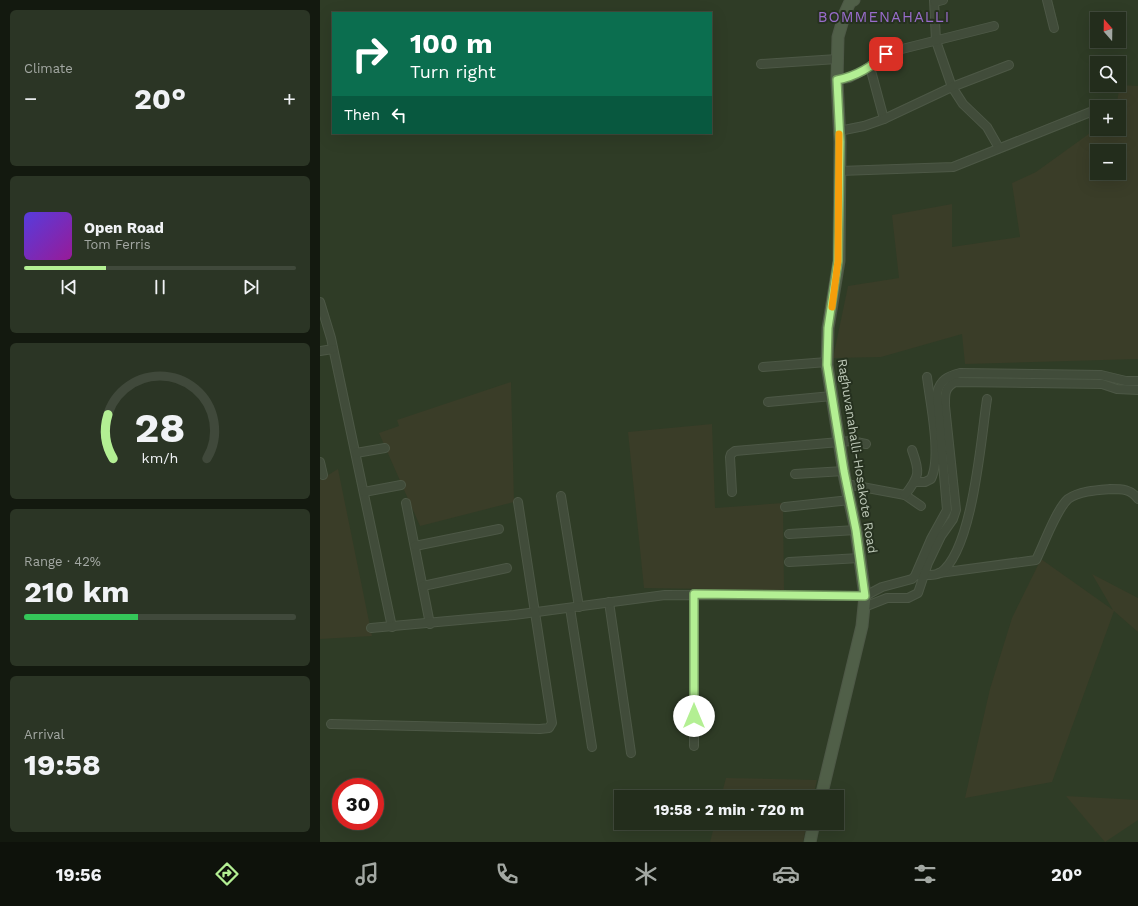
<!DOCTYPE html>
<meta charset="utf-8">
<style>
:root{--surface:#232d1c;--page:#2b3525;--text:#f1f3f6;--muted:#a3a8a3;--line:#40493b;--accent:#b3ef93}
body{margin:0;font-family:"Work Sans",sans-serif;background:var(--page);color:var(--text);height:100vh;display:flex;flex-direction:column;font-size:15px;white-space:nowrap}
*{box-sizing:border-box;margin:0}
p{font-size:13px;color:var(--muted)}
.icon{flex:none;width:22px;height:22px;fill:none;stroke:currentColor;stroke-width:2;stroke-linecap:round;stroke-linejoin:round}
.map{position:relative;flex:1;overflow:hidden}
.panel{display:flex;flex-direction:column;gap:10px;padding:10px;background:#13190f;width:320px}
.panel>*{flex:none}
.top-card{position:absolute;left:12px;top:12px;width:380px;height:122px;border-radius:0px;box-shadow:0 4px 16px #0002,0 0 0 1px var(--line);background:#0b6e4f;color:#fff;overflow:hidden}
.needle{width:26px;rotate:340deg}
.fabs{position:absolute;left:770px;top:12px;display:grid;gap:8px}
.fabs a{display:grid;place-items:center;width:36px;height:36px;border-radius:0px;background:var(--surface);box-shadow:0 4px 16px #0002,0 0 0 1px var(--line);font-size:20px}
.speed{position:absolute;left:12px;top:778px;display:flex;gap:8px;font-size:20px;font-weight:700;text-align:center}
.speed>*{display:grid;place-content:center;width:52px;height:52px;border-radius:50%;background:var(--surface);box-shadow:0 4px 16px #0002,0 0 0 1px var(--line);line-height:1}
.speed .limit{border:6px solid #d22;background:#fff;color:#111}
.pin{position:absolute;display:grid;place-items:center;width:34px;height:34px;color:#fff;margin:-17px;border-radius:8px;box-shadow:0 2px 6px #0006}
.me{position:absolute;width:44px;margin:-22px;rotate:0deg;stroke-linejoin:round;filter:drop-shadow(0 0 3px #0008)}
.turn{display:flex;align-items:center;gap:14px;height:84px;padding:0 12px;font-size:18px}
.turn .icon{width:52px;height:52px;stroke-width:2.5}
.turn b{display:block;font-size:28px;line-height:34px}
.then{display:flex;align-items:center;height:38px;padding:0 12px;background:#0003;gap:8px;font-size:15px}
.big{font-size:30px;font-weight:700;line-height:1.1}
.panel .tile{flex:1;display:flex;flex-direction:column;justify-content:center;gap:6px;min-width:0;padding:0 14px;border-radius:6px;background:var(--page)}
.panel .dial{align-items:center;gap:0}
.dial svg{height:104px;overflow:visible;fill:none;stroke:var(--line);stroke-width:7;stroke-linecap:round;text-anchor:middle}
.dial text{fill:var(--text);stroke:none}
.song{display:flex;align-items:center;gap:12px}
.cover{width:48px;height:48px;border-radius:6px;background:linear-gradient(135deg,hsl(250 70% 55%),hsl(300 70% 35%))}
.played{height:4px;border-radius:2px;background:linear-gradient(90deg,var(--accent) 30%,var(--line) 30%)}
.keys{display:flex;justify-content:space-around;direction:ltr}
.heat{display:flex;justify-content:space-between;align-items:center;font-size:22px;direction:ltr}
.charge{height:6px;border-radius:3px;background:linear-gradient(90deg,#34c759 42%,var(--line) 0)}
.trip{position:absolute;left:294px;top:790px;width:230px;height:40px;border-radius:0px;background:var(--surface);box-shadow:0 4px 16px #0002,0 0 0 1px var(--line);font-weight:700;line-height:40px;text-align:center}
.menu{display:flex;height:64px;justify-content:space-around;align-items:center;background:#0e120b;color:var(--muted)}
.menu .icon{width:28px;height:28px}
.menu .selected{color:var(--accent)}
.menu b{font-size:18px;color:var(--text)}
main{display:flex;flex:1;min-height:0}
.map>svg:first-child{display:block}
.green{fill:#3a3d28;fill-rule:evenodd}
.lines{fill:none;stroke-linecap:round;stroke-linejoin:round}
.street-casing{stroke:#4d5846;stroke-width:10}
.secondary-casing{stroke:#4d5846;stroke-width:13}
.street{stroke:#414c3a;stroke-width:8}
.secondary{stroke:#505f48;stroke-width:11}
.route-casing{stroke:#749b60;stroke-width:10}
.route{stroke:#b3ef93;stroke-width:7}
.slow{stroke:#f59e0b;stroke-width:7}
.labels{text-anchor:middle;stroke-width:4;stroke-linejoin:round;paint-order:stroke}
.street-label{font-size:13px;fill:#bcc7b6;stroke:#26311f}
.quarter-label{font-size:15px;letter-spacing:1px;fill:#996ccc;stroke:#26311f}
</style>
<main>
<section class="panel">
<div class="tile"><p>Climate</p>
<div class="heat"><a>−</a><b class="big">20°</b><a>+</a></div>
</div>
<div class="tile">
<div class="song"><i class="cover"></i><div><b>Open Road</b><p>Tom Ferris</p></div></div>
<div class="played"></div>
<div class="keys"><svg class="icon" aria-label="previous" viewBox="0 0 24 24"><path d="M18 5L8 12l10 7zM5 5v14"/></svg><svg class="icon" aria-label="pause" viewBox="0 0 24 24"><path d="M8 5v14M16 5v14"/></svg><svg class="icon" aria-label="next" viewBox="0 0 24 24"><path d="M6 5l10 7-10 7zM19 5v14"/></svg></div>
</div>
<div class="tile dial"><svg viewBox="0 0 100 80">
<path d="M14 69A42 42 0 1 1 86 69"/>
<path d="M14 69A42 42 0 0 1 10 35" stroke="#b3ef93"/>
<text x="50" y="56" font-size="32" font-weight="700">28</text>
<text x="50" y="72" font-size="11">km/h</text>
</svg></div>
<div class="tile"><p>Range · 42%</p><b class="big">210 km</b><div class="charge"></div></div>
<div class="tile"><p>Arrival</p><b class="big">19:58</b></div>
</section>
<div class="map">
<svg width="818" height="842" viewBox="0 0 818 842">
<rect width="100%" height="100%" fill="#2f3c26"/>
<!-- green -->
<g class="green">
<path d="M800,85L818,86V359L645,364L642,334L561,357L513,358L528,286L579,278L572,215L632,204V247L700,237L692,183L716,172L777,128L799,129V107H796ZM777,151H799V173H777Z"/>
<path d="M191,382L194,502L100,526L59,433L79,426L77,420Z"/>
<path d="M392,424L395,508L463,503L464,590L324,588L308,432Z"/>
<path d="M18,469L52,636L0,639V480Z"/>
<path d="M721,559L793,610L772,574L818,598V632L794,611L732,782L645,798L670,689L692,618Z"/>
<path d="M406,778L497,780L493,797H401Z"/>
<path d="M746,796L818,800V820L785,842Z"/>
<path d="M395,823H487L483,842H390Z"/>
</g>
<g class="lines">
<defs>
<g id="street">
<path d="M614,0L616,41L632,87L643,104L667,127L679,148"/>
<path d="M727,0L734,28"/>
<path d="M615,2L623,0"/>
<path d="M441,64L517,59"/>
<path d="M550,67L564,119"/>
<path d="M517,80L529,78L550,67L566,53L674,26"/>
<path d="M519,131L544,126L564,119L632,87L689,65"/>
<path d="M520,171L633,167L773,111"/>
<path d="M0,302L11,338L72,627"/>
<path d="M0,351L13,349"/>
<path d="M443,367L507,362"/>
<path d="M448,402L512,396"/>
<path d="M36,453L65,448"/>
<path d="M0,462L3,475"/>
<path d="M475,474L524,471"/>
<path d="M595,482H605L611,479C622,457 610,402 607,377"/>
<path d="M526,484L585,495L601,506"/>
<path d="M44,492L81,485"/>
<path d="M412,492L410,457L411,454L415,451L531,441L546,444"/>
<path d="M585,495C600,476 600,472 592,450"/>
<path d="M241,496L259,607"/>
<path d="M86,503L110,624"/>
<path d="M465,507L530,500"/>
<path d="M469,534L536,530"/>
<path d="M95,546L179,529"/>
<path d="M469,562L540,558"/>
<path d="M619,573L716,560C724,544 736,510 748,499C759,491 777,490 790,489C802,489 811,489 818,499"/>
<path d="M599,575C605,575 614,576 620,573C653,551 661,438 667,399"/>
<path d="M103,586L187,568"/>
<path d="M374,594V746"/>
<path d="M289,602L311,753"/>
<path d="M544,607L567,598H588L598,593L608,563L621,536L633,519L636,510L625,406C625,395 624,388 635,382L782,384L797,389L818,390"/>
<path d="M250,608L272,747"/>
<path d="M51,628L194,615L345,595L545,596L562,587L592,579L595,576L611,539L627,510L617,393C620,380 628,376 640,373L781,375L806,381H818"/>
<path d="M11,724L220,729L229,728L232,723L198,502"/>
</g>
<g id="secondary">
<path d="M501,797L542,626L545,596L536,530L525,479L507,365L508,328L519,261L520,142L517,80L518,37L525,13L530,2L534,0"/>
<path d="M490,842L494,823"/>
</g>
</defs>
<!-- street casing -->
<use href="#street" class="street-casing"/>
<!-- secondary casing -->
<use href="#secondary" class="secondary-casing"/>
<!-- street -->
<use href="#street" class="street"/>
<!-- secondary -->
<use href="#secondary" class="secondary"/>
</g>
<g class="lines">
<defs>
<path id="route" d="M374,716V594L545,596L536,530L524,471L507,365L508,328L518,261L520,142L517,80C537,76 551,67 566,54"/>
</defs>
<!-- route casing -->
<use href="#route" class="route-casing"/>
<!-- route -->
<use href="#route" class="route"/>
<!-- slow -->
<path class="slow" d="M512,307L518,261L519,134"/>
</g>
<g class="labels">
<!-- street labels -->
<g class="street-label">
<text transform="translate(538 456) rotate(81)" y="5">Raghuvanahalli-Hosakote Road</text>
</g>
<!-- quarter labels -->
<g class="quarter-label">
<text x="564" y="22">BOMMENAHALLI</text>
</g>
</g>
</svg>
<div class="fabs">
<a><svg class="needle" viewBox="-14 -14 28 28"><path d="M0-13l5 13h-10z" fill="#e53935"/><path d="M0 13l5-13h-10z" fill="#a3a8a3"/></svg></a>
<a><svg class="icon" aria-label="search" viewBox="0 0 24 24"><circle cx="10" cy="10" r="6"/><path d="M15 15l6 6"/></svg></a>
<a>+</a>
<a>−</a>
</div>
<div class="speed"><div class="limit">30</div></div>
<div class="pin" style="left:566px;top:54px;background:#d93025"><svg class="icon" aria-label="arrive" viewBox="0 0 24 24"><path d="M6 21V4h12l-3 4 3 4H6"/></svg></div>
<svg class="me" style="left:374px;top:716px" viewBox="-20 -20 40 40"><circle r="19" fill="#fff"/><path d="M0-13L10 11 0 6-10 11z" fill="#b3ef93"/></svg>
<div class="trip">19:58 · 2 min · 720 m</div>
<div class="top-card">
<div class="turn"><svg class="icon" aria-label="right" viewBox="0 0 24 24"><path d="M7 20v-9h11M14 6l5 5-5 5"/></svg><div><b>100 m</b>Turn right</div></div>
<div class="then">Then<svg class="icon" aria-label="left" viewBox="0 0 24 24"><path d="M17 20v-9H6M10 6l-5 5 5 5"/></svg></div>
</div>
</div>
</main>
<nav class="menu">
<b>19:56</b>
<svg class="icon selected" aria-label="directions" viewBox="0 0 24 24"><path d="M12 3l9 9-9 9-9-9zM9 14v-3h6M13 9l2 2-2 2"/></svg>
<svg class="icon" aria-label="music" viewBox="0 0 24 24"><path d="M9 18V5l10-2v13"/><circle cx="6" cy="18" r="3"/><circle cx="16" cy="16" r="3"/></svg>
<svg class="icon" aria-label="phone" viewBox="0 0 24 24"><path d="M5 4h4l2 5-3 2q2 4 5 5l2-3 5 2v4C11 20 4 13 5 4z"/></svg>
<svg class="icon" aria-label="climate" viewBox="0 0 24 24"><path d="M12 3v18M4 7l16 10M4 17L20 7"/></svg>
<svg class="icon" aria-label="car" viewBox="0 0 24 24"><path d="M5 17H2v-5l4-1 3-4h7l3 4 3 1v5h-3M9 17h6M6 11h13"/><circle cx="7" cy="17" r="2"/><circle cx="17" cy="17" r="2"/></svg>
<svg class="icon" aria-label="filters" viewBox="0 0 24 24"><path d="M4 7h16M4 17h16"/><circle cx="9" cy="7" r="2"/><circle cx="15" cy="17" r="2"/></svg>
<b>20°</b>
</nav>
